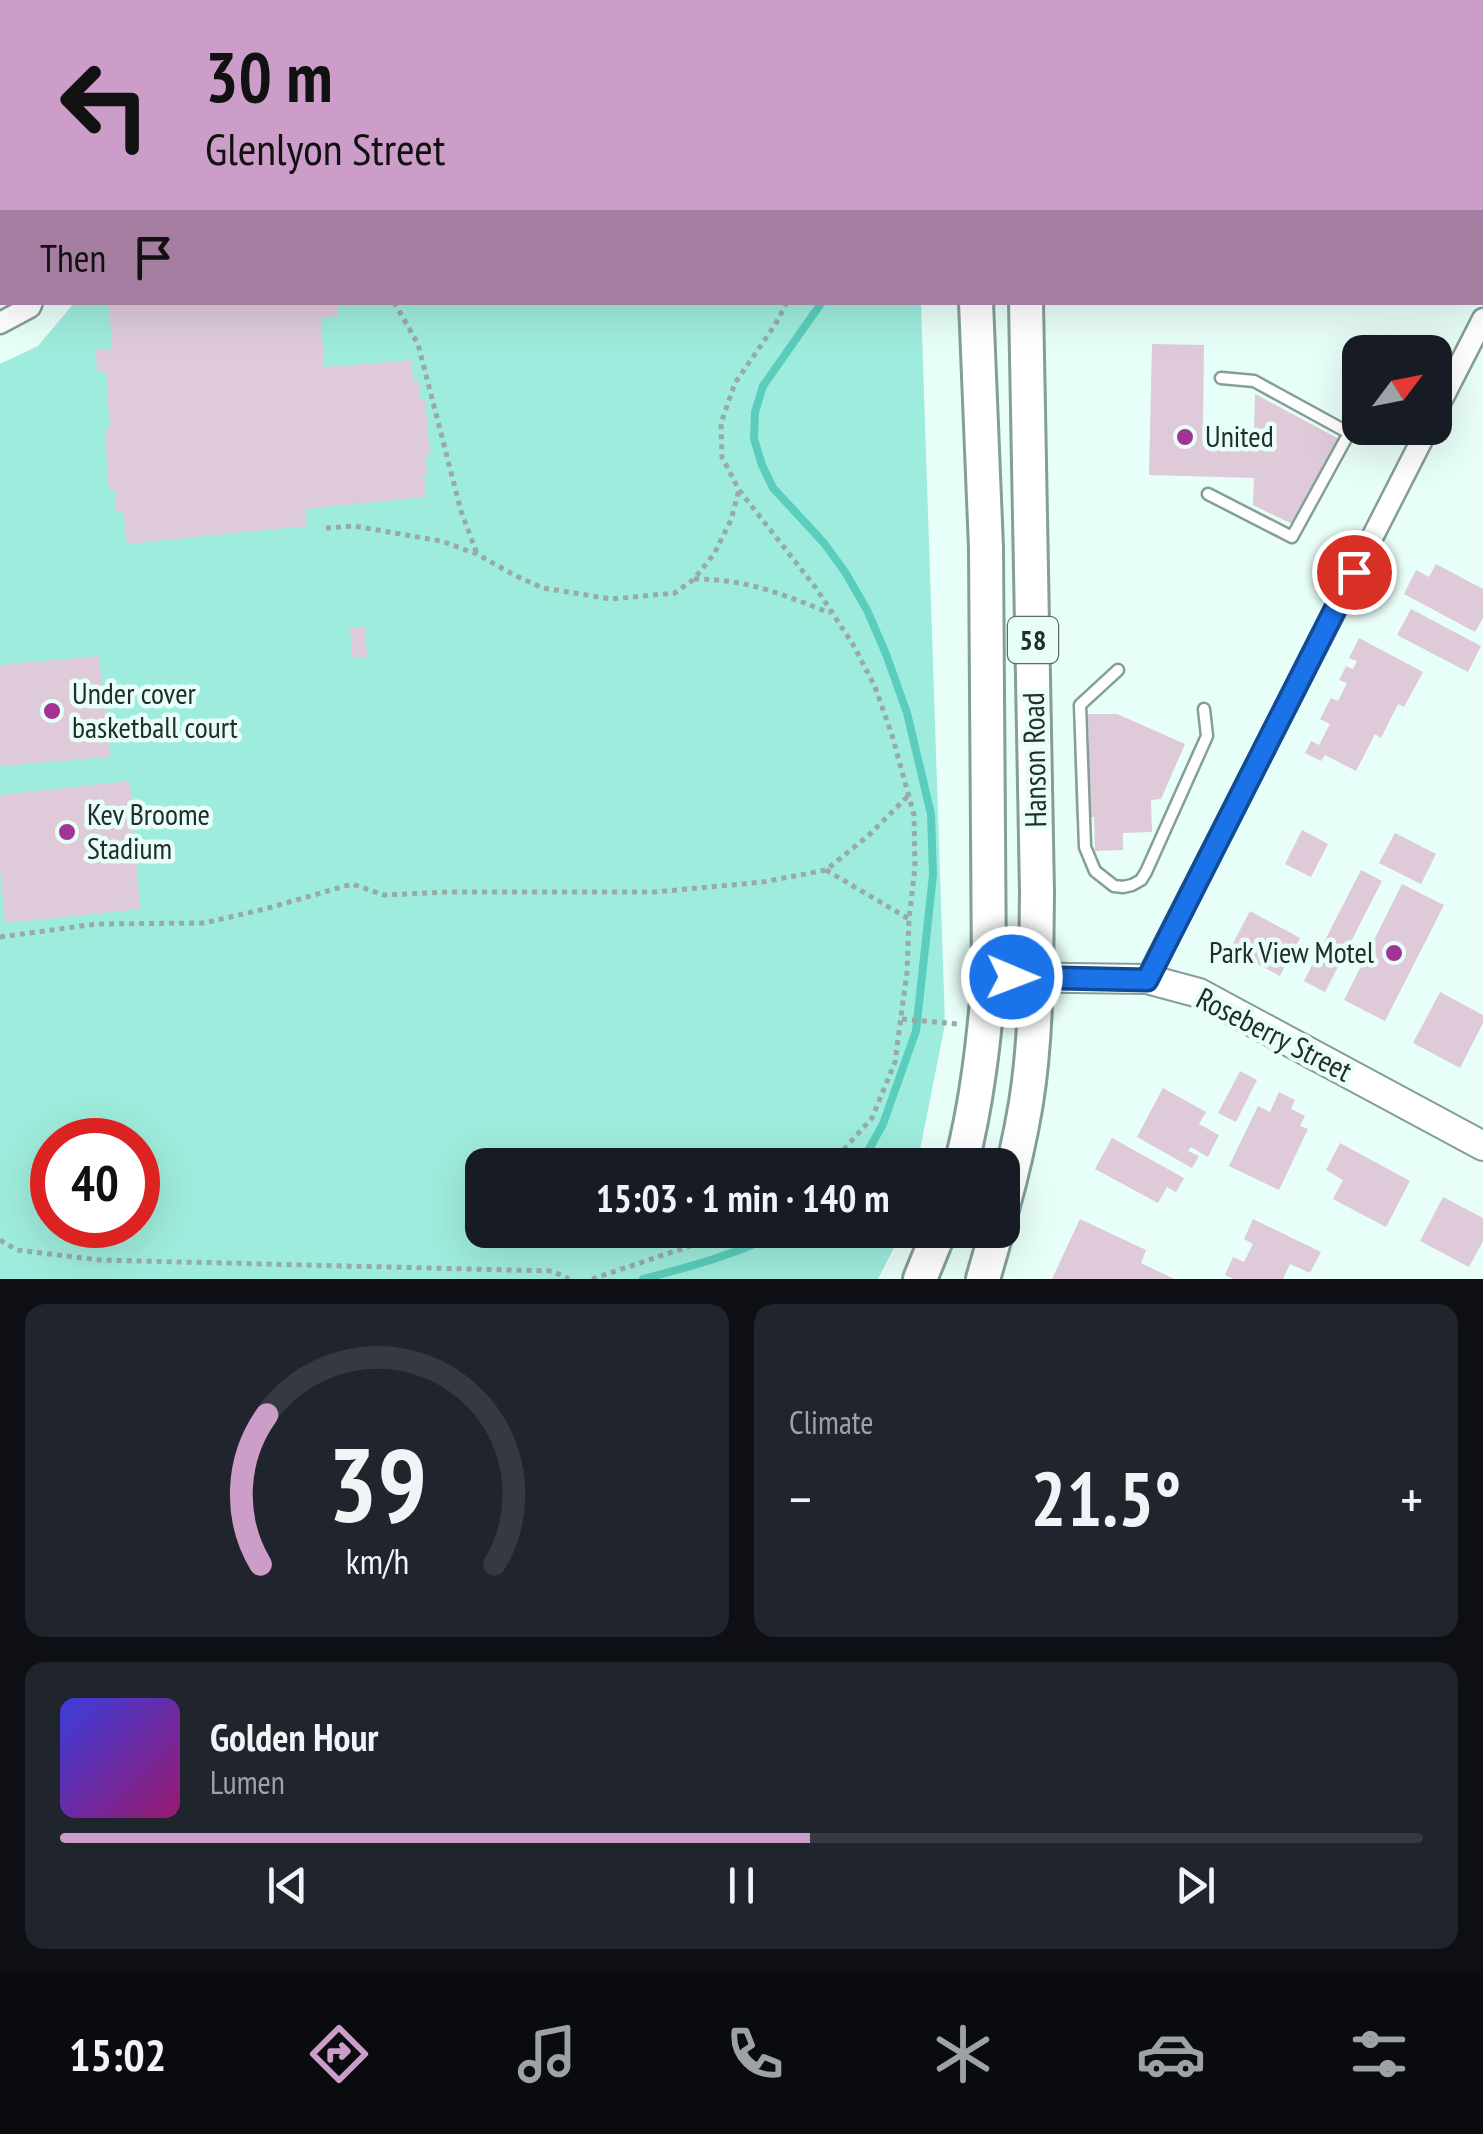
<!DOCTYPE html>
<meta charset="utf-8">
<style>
:root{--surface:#171b24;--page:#20242c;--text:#f1f3f6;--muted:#9ea1a6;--line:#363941;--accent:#cd9dc9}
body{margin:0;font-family:"PT Sans Narrow",sans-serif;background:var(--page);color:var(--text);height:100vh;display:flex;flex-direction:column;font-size:38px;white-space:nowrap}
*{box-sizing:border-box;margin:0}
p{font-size:32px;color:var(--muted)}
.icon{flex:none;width:55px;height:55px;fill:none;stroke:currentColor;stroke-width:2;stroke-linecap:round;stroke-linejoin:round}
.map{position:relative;height:1279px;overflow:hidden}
.sheet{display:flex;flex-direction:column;gap:25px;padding:25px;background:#0d0f14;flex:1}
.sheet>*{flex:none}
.guide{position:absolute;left:0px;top:0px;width:1485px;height:305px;box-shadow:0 10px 40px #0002;background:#cd9dc9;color:#111;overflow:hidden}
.needle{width:65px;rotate:58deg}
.buttons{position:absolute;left:1342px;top:335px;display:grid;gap:20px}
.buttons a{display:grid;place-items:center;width:110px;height:110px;border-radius:20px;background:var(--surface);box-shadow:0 10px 40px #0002;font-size:50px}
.speed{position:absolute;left:30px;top:1118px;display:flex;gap:20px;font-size:50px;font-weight:700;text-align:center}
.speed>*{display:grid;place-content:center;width:130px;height:130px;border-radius:50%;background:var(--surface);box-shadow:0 10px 40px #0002;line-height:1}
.speed .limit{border:15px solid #d22;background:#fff;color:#111}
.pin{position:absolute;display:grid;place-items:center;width:85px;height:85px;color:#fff;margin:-42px;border:5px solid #fff;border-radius:50%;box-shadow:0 2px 10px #0007}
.me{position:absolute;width:110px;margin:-55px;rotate:91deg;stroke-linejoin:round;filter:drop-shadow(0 0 8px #0008)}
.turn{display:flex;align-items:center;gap:35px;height:210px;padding:0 40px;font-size:45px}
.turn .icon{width:130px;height:130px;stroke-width:2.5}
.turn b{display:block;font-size:70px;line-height:85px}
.then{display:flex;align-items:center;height:95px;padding:0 40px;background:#0003;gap:20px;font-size:38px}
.big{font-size:75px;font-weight:800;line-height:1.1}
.sheet .tile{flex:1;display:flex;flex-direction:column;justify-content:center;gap:15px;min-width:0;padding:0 35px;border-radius:20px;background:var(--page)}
.sheet .dial{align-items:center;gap:0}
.dial svg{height:260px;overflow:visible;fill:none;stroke:var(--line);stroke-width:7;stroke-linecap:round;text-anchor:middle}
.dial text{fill:var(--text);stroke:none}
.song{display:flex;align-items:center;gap:30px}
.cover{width:120px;height:120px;border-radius:15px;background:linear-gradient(135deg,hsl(240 70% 55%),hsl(320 70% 35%))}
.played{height:10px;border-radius:5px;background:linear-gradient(90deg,var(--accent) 55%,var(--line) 55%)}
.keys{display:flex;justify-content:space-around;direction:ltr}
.heat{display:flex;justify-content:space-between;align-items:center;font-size:55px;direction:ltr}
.sheet .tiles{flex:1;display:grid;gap:25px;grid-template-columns:1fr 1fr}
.tile:last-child{grid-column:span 2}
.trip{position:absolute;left:465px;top:1148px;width:555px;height:100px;border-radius:20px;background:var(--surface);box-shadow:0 10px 40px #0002;font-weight:800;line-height:100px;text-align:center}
.tab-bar{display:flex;height:160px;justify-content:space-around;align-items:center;background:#090b0e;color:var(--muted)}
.tab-bar .icon{width:70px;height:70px}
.tab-bar .selected{color:var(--accent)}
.tab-bar b{font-size:45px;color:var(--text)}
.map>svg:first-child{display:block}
.green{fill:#9eecdd;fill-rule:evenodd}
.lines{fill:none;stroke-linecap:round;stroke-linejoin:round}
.stream{stroke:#5acdbc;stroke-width:8}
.building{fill:#decad9}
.service-casing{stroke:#849e98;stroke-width:15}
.minor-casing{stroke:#849e98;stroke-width:25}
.tertiary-casing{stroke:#849e98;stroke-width:32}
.primary-casing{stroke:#849e98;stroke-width:38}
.path{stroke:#99aaa6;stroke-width:5;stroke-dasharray:5 5;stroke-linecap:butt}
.service{stroke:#fff;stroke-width:10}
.minor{stroke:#fff;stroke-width:20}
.tertiary{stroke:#fff;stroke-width:28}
.primary{stroke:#fff;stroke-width:32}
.route-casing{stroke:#114b97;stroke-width:25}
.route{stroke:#1a73e8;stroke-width:18}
.poi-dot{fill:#a23493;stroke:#e8fef9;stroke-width:4}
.labels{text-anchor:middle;stroke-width:9;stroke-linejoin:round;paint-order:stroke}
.shield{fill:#e8fef9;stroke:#5e6c6a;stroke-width:2.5}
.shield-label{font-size:28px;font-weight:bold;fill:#232e2c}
.poi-label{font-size:30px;fill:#232e2c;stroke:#e8fef9;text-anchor:start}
.street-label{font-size:30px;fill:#232e2c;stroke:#e8fef9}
</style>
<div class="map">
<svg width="1483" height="1279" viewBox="0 0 1483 1279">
<rect width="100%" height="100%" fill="#e8fef9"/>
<!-- green -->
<path class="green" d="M74,303H921L945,1024L917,1165H482V1230H903L878,1279H0V364L38,346ZM52,1140H138V1225H52Z"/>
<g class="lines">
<!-- stream -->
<g class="stream">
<path d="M822,302L763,386L755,412L754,439L762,465L773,488L824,543L845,572L867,610L886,654L907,713L931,814L933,875L916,1031L883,1124L868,1151L856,1165"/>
<path d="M643,1279C693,1266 740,1253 786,1230"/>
</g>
</g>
<!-- building -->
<g class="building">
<path d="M109,302H337L339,316L321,318L324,367L412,360L413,382H419L420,399H425L430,455H426L427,475H424L426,497L305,509L307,526L127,544L123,511L116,512L115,490H109L105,430H110L106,371H97L96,350H112Z"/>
<path d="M1152,344L1204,345L1203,428L1254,429L1255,394L1339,439L1294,525L1253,505L1254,478L1149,475Z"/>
<path d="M1436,564L1483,589V618L1475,632L1404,594L1416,570L1429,577Z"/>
<path d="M1411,609L1481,646L1468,672L1397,635Z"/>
<path d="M365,627L367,657H352L350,628Z"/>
<path d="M1359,638L1423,672L1404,707L1398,704L1381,738L1375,734L1356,771L1325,755L1321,761L1305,753L1311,741L1319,745L1330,724L1320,719L1331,698L1338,701L1347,683L1339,680L1346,666L1353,669L1357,661L1349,658Z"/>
<path d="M99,656L110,757L0,766V665Z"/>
<path d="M1088,714H1117L1185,744L1161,799L1151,800L1152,832L1123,833V850L1095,851L1094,817L1076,818L1074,748H1089Z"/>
<path d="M130,781L140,909L5,923L0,869V795Z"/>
<path d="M1302,830L1328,844L1311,877L1285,864Z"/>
<path d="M1395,833L1436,854L1421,884L1379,863Z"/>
<path d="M1361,870L1382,881L1325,992L1304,981Z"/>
<path d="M1402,884L1444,905L1385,1021L1344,1000Z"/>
<path d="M1250,911L1300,938L1280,976L1230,949Z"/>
<path d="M1440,992L1483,1015V1023L1460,1068L1413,1043Z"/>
<path d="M1240,1071L1257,1080L1236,1122L1218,1113Z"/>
<path d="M1163,1088L1206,1112L1199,1124L1219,1135L1208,1157L1191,1147L1188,1151L1199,1156L1192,1168L1137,1137Z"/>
<path d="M1279,1092L1295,1100L1291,1109L1305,1116L1300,1126L1308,1129L1279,1190L1229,1166L1258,1106L1270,1112Z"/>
<path d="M1112,1138L1184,1178L1176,1192L1167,1187L1158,1203L1095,1169Z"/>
<path d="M1340,1143L1410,1181L1386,1227L1333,1199L1343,1180L1326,1170Z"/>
<path d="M1443,1197L1483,1218V1241L1469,1267L1420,1241Z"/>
<path d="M1080,1219L1146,1250L1141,1263L1174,1279H1052Z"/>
<path d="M1253,1219L1321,1252L1310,1273L1290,1264L1283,1279H1234L1225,1275L1233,1257L1244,1262L1253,1244L1244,1239Z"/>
</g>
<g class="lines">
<defs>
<g id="service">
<path d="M1208,494L1292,537L1349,433L1254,381L1221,378"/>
<path d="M1118,670L1080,705L1085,847L1095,871L1114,886L1123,887L1132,885L1141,880L1146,872L1207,736L1204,709"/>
</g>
<g id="minor">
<path d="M285,0L286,2"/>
<path d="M0,323L30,307L32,302"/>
<path d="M1435,413L1483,319"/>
<path d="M1147,979L1428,428"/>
</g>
<g id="tertiary">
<path d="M1190,0L1196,2"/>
<path d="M834,2L842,0"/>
<path d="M873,2L895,0"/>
<path d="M1482,152H1483"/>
<path d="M0,186H2"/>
<path d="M989,977L1147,979L1199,993L1483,1146"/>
</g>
<g id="primary">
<path d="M971,0V2"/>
<path d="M1018,0V2"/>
<path d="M961,1165C977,1103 984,1040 989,977L986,548L976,302"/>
<path d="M1002,1209C1012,1174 1020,1139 1026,1103C1037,1034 1036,963 1037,893L1026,302"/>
<path d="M920,1279L940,1230"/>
<path d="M983,1279L997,1230"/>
</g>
</defs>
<!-- service casing -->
<use href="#service" class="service-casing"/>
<!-- minor casing -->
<use href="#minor" class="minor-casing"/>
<!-- tertiary casing -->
<use href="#tertiary" class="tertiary-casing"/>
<!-- primary casing -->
<use href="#primary" class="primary-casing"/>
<!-- path -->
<g class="path">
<path d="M394,302L418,344L461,511L477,554"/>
<path d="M787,302L775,325L735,383L721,423L722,457L739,490L816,588L854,646L875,687L892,735L914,815L915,867L909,919L907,972L895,1062L872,1118L830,1165"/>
<path d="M326,528L354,526L441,541L477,554L514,575L543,588L611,599L675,593L694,579L714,554L731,520L739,490"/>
<path d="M694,579C747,579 782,594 830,613"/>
<path d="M826,870L909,919"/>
<path d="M0,937L96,924L204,923L265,909L352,884L384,895L448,892H655L763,882L826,870L869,835L909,795"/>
<path d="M902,1019L958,1024"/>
<path d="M0,1240L17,1250L99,1260L552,1271L569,1279"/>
<path d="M592,1279L738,1230"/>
</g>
<!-- service -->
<use href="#service" class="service"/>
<!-- minor -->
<use href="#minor" class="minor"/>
<!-- tertiary -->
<use href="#tertiary" class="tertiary"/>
<!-- primary -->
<use href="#primary" class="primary"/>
</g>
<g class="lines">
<defs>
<path id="route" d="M1012,977L1147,980L1354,572"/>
</defs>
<!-- route casing -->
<use href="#route" class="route-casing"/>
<!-- route -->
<use href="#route" class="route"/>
</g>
<!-- markers -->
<g class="poi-dot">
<circle cx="1185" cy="437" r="10"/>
<circle cx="52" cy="711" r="10"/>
<circle cx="67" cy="832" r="10"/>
<circle cx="1394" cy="953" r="10"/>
</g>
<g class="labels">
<!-- shield labels -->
<rect class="shield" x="1008" y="617" width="50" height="46" rx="8"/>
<g class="shield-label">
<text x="1033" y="650">58</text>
</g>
<!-- poi labels -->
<g class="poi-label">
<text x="1205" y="447">United</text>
<text x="72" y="704">Under cover<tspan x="72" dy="34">basketball court</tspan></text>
<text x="87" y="825">Kev Broome<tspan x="87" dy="34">Stadium</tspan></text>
<text x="1374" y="963" text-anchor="end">Park View Motel</text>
</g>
<!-- street labels -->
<g class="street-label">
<text transform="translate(1035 760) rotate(-91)" y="10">Hanson Road</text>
<text transform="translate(1274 1035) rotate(27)" y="10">Roseberry Street</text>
</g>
</g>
</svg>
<div class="buttons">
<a><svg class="needle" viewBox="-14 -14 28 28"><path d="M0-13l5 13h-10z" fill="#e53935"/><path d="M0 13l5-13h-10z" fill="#9ea1a6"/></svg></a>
</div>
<div class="speed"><div class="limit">40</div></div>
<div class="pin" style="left:1354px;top:572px;background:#d93025"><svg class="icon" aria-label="arrive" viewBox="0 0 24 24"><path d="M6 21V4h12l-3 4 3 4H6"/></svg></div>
<svg class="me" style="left:1012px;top:977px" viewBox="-20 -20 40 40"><circle r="17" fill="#1a73e8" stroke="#fff" stroke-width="3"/><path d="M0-11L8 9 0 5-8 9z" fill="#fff"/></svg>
<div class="trip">15:03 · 1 min · 140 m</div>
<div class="guide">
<div class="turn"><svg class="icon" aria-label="left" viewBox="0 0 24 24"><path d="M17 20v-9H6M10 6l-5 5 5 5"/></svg><div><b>30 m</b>Glenlyon Street</div></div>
<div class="then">Then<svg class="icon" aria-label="arrive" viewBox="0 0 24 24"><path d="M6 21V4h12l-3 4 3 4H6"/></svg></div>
</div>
</div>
<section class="sheet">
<div class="tiles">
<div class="tile dial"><svg viewBox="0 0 100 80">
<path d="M14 69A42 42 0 1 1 86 69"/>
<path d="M14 69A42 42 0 0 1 16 23" stroke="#cd9dc9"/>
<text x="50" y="56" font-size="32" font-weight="700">39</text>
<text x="50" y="72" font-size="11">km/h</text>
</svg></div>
<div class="tile"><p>Climate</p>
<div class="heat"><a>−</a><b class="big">21.5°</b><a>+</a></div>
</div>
<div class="tile">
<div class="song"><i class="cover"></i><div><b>Golden Hour</b><p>Lumen</p></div></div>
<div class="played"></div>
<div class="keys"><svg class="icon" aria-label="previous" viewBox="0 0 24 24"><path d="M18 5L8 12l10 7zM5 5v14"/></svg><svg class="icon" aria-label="pause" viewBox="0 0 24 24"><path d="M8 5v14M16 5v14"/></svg><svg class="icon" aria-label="next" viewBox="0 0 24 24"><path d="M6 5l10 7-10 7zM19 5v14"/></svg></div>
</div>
</div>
</section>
<nav class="tab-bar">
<b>15:02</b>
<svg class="icon selected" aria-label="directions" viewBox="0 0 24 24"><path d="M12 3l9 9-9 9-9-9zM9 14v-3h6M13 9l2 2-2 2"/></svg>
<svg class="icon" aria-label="music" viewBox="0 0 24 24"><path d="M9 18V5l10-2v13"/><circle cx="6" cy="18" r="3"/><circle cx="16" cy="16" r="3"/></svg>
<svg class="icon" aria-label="phone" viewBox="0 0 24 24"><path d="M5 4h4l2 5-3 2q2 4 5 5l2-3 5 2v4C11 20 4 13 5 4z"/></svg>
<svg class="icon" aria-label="climate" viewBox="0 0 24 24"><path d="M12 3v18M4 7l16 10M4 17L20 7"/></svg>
<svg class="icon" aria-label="car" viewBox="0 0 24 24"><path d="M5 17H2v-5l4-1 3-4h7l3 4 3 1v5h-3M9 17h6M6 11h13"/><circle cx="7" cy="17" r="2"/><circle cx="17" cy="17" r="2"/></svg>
<svg class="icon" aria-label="filters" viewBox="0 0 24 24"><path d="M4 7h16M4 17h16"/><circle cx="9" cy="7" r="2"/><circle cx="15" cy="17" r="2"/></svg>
</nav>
